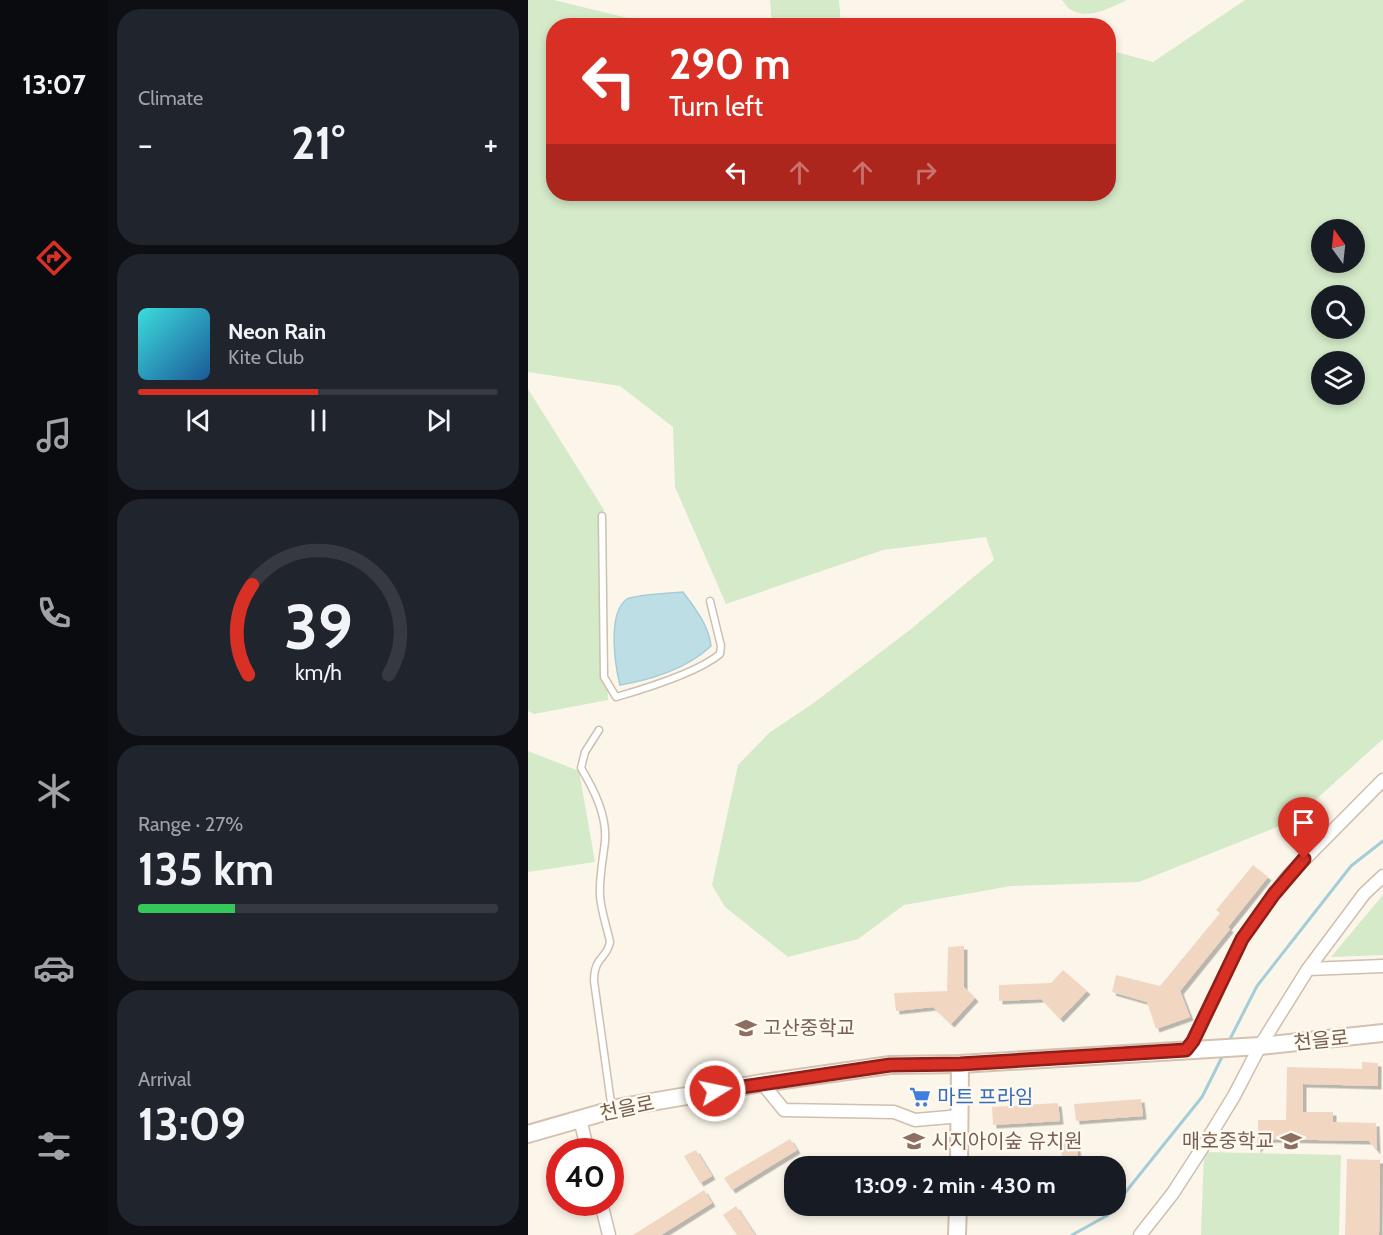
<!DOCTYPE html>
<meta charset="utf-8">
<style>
:root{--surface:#171b24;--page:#20242c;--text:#f1f3f6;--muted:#9ea1a6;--line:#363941;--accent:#d93025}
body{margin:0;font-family:Cabin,"Noto Sans KR",sans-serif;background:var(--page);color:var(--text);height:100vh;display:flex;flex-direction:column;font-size:22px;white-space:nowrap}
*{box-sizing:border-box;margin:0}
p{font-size:20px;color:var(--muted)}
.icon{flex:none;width:33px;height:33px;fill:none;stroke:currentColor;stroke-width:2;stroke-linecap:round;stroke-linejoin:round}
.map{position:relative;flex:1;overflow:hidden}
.sheet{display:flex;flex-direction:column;gap:9px;padding:9px;background:#0d0f14;width:420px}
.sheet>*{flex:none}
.banner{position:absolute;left:18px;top:18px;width:570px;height:183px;border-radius:24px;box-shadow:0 3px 9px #0003;background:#d93025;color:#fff;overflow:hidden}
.needle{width:39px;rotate:345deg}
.fabs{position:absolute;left:783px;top:219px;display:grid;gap:12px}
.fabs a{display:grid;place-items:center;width:54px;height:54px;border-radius:50%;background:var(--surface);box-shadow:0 3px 9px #0003;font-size:30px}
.speed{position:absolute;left:18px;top:1138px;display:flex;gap:12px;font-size:30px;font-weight:700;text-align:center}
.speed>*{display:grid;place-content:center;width:78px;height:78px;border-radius:50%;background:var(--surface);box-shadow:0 3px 9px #0003;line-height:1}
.speed .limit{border:9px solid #d22;background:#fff;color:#111}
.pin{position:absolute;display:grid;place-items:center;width:51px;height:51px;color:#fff;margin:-62px -26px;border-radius:50% 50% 50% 0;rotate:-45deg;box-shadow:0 0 6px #0007}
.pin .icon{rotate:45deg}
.me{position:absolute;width:66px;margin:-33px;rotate:80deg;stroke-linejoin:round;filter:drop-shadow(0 0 4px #0008)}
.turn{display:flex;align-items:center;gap:21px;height:126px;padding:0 24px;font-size:27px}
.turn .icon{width:78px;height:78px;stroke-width:2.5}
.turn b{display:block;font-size:42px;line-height:51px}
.lanes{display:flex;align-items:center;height:57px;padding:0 24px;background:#0003;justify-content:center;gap:30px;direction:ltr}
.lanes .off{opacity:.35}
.big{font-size:45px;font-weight:700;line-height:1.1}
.sheet .tile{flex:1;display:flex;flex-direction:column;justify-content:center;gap:9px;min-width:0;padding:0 21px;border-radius:24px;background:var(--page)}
.sheet .dial{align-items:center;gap:0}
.dial svg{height:156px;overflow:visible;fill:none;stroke:var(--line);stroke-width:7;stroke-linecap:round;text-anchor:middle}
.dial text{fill:var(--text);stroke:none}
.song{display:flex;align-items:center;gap:18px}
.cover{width:72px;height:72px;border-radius:9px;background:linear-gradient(135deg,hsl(180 70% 55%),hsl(210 70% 35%))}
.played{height:6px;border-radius:3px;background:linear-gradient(90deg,var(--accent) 50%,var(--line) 50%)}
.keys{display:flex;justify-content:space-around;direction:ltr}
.heat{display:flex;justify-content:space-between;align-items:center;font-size:33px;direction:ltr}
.charge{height:9px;border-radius:4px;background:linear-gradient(90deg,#34c759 27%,var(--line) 0)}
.trip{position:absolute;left:256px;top:1156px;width:342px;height:60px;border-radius:24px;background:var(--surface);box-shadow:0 3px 9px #0003;font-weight:700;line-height:60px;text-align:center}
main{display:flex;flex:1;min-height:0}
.dock{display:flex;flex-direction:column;width:108px;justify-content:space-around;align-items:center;background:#090b0e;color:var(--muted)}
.dock .icon{width:42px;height:42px}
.dock .selected{color:var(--accent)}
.dock b{font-size:27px;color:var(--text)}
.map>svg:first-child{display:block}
.green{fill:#d4eac8;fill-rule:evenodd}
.water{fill:#bedee6;stroke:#a4cdd8;stroke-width:1.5}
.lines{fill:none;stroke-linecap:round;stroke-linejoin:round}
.stream{stroke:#a4cdd8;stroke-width:3}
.building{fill:#f1d7c2;filter:url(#shadow)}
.lane-casing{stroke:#cebfaf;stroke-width:9}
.street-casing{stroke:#cebfaf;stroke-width:15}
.secondary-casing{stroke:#d4c1af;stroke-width:20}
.lane{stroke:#fff;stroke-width:6}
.street{stroke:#fff;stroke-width:12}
.secondary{stroke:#fff;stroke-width:16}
.route-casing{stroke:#8d1f18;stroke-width:15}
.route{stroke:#d93025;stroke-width:10}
.labels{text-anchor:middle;stroke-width:4.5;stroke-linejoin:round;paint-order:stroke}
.education-label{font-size:20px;fill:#785e54;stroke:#fffaf0;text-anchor:start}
.street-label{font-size:20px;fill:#775e4d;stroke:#fffaf0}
.shop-label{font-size:20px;fill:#366cbe;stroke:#fffaf0;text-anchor:start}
</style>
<main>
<nav class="dock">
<b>13:07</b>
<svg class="icon selected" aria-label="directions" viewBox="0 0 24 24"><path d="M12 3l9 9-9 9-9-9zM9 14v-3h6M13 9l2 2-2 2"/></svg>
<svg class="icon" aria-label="music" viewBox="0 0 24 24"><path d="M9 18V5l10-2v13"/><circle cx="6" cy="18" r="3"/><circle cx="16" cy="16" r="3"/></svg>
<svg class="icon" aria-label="phone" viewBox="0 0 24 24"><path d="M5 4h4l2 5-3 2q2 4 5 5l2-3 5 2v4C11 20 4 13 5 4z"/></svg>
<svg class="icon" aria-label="climate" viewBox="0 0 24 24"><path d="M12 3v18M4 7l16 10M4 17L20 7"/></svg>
<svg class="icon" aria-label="car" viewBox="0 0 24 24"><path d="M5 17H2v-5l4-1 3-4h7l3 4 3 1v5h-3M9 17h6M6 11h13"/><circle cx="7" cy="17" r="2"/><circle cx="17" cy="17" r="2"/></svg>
<svg class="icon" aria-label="filters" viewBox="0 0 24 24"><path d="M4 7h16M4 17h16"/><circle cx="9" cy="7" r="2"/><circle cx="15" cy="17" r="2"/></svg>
</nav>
<section class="sheet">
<div class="tile"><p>Climate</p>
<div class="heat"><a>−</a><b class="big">21°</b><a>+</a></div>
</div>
<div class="tile">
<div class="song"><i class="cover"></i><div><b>Neon Rain</b><p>Kite Club</p></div></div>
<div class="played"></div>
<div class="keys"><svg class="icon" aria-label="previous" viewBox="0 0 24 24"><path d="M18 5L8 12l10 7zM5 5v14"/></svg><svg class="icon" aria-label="pause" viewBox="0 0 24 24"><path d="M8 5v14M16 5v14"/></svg><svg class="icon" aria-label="next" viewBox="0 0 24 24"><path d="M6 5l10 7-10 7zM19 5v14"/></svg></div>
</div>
<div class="tile dial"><svg viewBox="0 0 100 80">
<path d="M14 69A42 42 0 1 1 86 69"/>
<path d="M14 69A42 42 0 0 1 16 23" stroke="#d93025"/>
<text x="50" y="56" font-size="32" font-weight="700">39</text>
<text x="50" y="72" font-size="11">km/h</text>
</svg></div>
<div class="tile"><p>Range · 27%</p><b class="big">135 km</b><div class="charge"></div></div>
<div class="tile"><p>Arrival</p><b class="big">13:09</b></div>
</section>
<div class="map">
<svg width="855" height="1235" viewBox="0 0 855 1235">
<defs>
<filter id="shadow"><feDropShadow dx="3.5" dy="3.5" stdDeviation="0" flood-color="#0004"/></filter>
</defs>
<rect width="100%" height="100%" fill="#fcf6ea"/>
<!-- green -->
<g class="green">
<path d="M0,0H26L128,25L26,26V194H580L581,50L625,62L717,0H855V739L764,821L611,882L483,886L376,905L330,939L260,957L197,907L184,885L210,765L241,733L287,702L383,629L466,560L458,537L355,550L198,604L147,487L145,427L92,386L0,372ZM794,230H826V262H794ZM794,296H826V328H794ZM794,362H826V394H794Z"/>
<path d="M242,0H311L313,25H244Z"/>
<path d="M534,0H599C579,9 550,26 534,0Z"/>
<path d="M0,389L76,510L70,546L80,700L6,714L0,711Z"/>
<path d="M0,751L51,771L67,862L0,872Z"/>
<path d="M855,895V955L803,957Z"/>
<path d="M676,1152L813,1155L811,1235H673Z"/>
</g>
<!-- water -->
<path class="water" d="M155,592C167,608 181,626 183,646C160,668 123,680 92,685C87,665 79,613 99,599C106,595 145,593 155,592Z"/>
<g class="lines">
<!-- stream -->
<g class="stream">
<path d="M701,1041L729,986L823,866L855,841"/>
<path d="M588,1204L674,1097L695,1055"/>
<path d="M544,1235L580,1215L587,1206"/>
</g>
</g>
<!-- building -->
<g class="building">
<path d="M725,865L740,877L700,927L702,929L652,991L662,1017L628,1029L619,1002L584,992L588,975L632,986L692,913L688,910Z"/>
<path d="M436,946V987L447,998L423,1024L405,1007L368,1011L366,993L419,991L420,947Z"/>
<path d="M535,970L559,991L532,1019L513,999L471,1001V985L523,983Z"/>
<path d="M834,1062L850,1063V1086L775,1084V1112H805V1122L848,1123L849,1151L841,1141L737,1139L729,1150L730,1120H758L759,1067L834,1069Z"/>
<path d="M613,1099L615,1116L548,1121L546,1104Z"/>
<path d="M530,1103L532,1121L465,1125L464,1107Z"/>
<path d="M548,1138L551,1167H535L532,1140Z"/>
<path d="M262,1139L269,1150L204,1190L196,1178Z"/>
<path d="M168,1150L184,1176L172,1183L156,1156Z"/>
<path d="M819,1159L852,1160L851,1235H817Z"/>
<path d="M176,1190L184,1203L133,1235H105Z"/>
<path d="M208,1206L227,1235H209L195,1215Z"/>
</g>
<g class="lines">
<defs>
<g id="lane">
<path d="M74,516L76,677L88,697C116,689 170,672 192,654L193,646L182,601"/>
<path d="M71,730L57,752L53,768C66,790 79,815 77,841C75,860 71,877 72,896C73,911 79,927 82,942C79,959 66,956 66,981L84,1110"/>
</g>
<g id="street">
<path d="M780,969L855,966"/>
<path d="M658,1050L665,1041L714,939L746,894L761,875L855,780"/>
<path d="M234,1083L256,1110L366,1112L387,1120L433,1116"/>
<path d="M52,1119L60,1152"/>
<path d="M73,1203L81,1235"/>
<path d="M612,1235L645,1193L676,1145L706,1096L732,1046L780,969L836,894L855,876"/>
</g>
<g id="secondary">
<path d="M0,1134L94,1107L234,1083L362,1065L432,1064L732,1046L855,1033"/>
<path d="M431,1167L432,1064"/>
<path d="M429,1235L430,1206"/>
</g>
</defs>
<!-- lane casing -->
<use href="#lane" class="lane-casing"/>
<!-- street casing -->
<use href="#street" class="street-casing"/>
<!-- secondary casing -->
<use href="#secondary" class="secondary-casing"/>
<!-- lane -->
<use href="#lane" class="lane"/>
<!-- street -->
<use href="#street" class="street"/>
<!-- secondary -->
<use href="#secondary" class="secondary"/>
</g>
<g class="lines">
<defs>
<path id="route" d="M187,1091L362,1065L432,1064L658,1050L665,1041L714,939L746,894L776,859"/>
</defs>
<!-- route casing -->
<use href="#route" class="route-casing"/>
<!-- route -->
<use href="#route" class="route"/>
</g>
<!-- icons -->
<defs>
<symbol id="school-bare" viewBox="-9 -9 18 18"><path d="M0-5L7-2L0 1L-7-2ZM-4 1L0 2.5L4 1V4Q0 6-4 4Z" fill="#8d6e63" stroke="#fffaf0" stroke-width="2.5" paint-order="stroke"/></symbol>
<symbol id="supermarket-bare" viewBox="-9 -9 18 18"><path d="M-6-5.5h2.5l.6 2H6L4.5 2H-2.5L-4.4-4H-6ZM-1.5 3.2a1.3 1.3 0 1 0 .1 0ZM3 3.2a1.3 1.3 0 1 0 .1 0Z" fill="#3f7fe0" stroke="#fffaf0" stroke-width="2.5" paint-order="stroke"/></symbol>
</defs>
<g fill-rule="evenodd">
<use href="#school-bare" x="203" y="1013" width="30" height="30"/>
<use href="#supermarket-bare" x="377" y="1082" width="30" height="30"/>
<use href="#school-bare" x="371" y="1126" width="30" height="30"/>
<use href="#school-bare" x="748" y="1126" width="30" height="30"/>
</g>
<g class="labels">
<!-- education labels -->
<g class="education-label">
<text x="235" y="1035">고산중학교</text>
<text x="403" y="1148">시지아이숲 유치원</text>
<text x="746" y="1148" text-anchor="end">매호중학교</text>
</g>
<!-- street labels -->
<g class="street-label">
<text transform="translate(793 1040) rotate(-6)" y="7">천을로</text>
<text transform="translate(99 1108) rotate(-12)" y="7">천을로</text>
</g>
<!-- shop labels -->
<g class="shop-label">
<text x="409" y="1104">마트 프라임</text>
</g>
</g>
</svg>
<div class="fabs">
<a><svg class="needle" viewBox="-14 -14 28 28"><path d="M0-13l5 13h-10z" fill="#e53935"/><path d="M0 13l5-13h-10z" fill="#9ea1a6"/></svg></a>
<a><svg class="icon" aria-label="search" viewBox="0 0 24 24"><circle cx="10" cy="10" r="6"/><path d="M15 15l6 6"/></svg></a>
<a><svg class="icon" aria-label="layers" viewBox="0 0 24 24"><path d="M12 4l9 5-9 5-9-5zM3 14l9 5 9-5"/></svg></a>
</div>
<div class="speed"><div class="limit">40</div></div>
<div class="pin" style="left:776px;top:859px;background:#d93025"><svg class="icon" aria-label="arrive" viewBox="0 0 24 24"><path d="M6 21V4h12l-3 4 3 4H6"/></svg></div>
<svg class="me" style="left:187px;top:1091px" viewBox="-20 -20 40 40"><circle r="17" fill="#d93025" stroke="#fff" stroke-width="3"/><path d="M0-11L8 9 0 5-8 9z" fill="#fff"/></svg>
<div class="trip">13:09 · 2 min · 430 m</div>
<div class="banner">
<div class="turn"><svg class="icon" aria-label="left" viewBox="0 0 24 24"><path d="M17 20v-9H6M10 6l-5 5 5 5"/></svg><div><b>290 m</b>Turn left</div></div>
<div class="lanes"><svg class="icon" aria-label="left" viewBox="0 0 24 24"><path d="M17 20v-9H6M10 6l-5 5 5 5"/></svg><svg class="icon off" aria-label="ahead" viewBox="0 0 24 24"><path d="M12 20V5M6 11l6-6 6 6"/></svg><svg class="icon off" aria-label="ahead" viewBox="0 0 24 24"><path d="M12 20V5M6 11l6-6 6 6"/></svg><svg class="icon off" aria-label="right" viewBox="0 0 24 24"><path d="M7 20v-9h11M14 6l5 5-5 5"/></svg></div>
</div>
</div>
</main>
